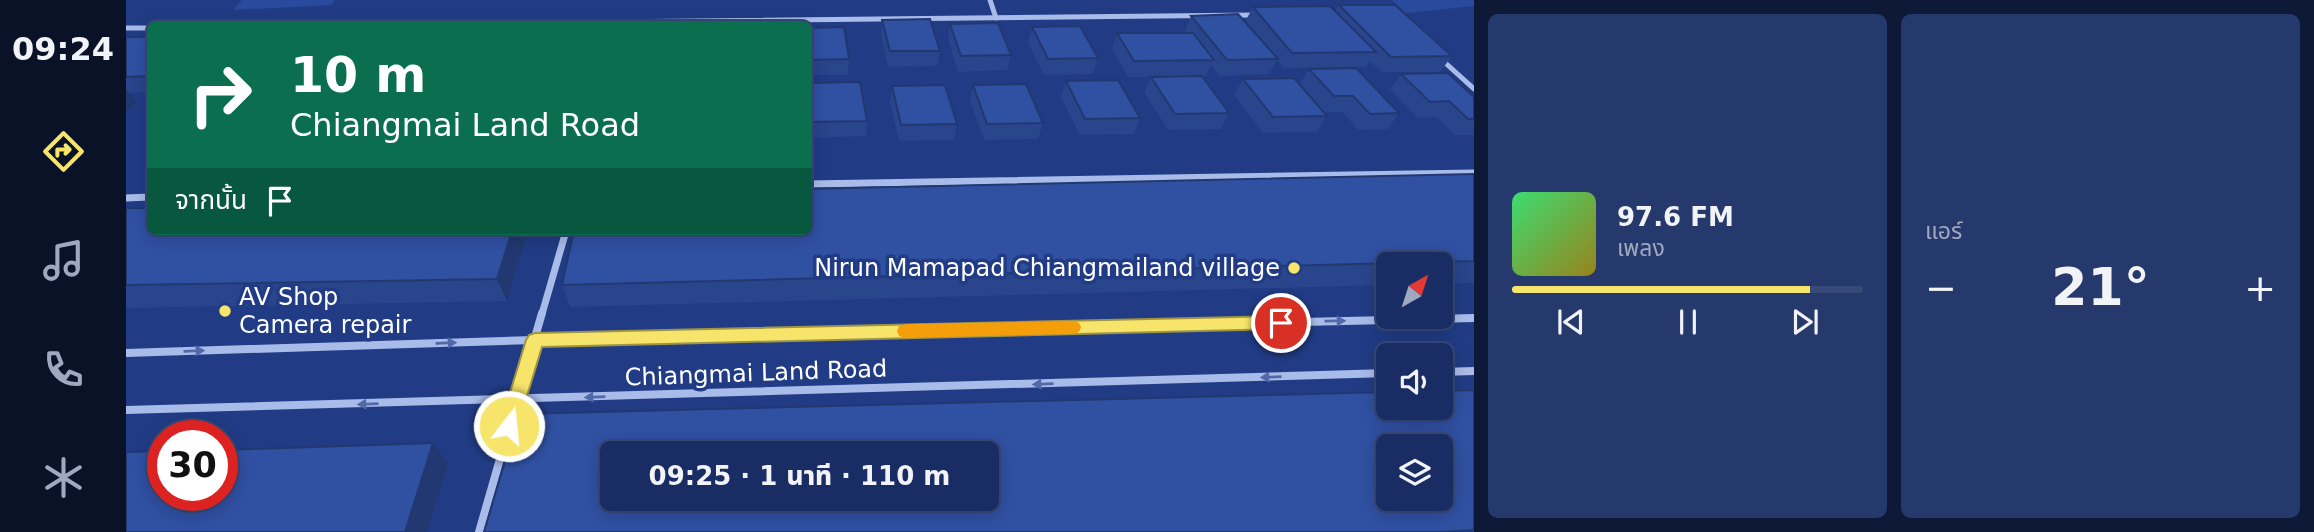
<!DOCTYPE html>
<html lang="th">
<meta charset="utf-8">
<style>
:root{--surface:#192d64;--page:#26396d;--text:#f1f3f6;--muted:#9fa8bf;--line:#374978;--accent:#f6e56a}
body{margin:0;font-family:"DejaVu Sans","Noto Sans Thai",sans-serif;background:var(--page);color:var(--text);height:100vh;display:flex;flex-direction:column;font-size:26px;white-space:nowrap}
*{box-sizing:border-box;margin:0}
p{font-size:23px;color:var(--muted)}
.icon{flex:none;width:38px;height:38px;fill:none;stroke:currentColor;stroke-width:2;stroke-linecap:round;stroke-linejoin:round}
.map{position:relative;flex:1;overflow:hidden}
.drawer{display:flex;flex-direction:column;gap:14px;padding:14px;background:#0e1937;width:840px}
.drawer>*{flex:none}
.banner{position:absolute;left:21px;top:21px;width:665px;height:214px;border-radius:10px;box-shadow:0 4px 18px #0003,0 0 0 2px var(--line);background:#0b6e4f;color:#fff;overflow:hidden}
.needle{width:46px;rotate:39deg}
.controls{position:absolute;left:1250px;top:252px;display:grid;gap:14px}
.controls a{display:grid;place-items:center;width:77px;height:77px;border-radius:10px;background:var(--surface);box-shadow:0 4px 18px #0003,0 0 0 2px var(--line);font-size:35px}
.speed{position:absolute;left:21px;top:420px;display:flex;gap:14px;font-size:35px;font-weight:700;text-align:center}
.speed>*{display:grid;place-content:center;width:91px;height:91px;border-radius:50%;background:var(--surface);box-shadow:0 4px 18px #0003,0 0 0 2px var(--line);line-height:1}
.speed .limit{border:10px solid #d22;background:#fff;color:#111}
.pin{position:absolute;display:grid;place-items:center;width:60px;height:60px;color:#fff;margin:-30px;border:4px solid #fff;border-radius:50%;box-shadow:0 2px 7px #0007}
.me{position:absolute;width:77px;margin:-38px;rotate:16deg;stroke-linejoin:round;filter:drop-shadow(0 0 5px #0008)}
.turn{display:flex;align-items:center;gap:24px;height:147px;padding:0 28px;font-size:32px}
.turn .icon{width:91px;height:91px;stroke-width:2.5}
.turn b{display:block;font-size:49px;line-height:60px}
.then{display:flex;align-items:center;height:66px;padding:0 28px;background:#0003;gap:14px;font-size:26px}
.big{font-size:52px;font-weight:800;line-height:1.1}
.drawer .tile{flex:1;display:flex;flex-direction:column;justify-content:center;gap:10px;min-width:0;padding:0 24px;border-radius:10px;background:var(--page)}
.song{display:flex;align-items:center;gap:21px}
.cover{width:84px;height:84px;border-radius:10px;background:linear-gradient(135deg,hsl(140 70% 55%),hsl(50 70% 35%))}
.played{height:7px;border-radius:4px;background:linear-gradient(90deg,var(--accent) 85%,var(--line) 85%)}
.keys{display:flex;justify-content:space-around;direction:ltr}
.heat{display:flex;justify-content:space-between;align-items:center;font-size:38px;direction:ltr}
.drawer .tiles{flex:1;display:grid;gap:14px;grid-template-columns:repeat(2,1fr)}
.trip{position:absolute;left:474px;top:441px;width:399px;height:70px;border-radius:10px;background:var(--surface);box-shadow:0 4px 18px #0003,0 0 0 2px var(--line);font-weight:800;line-height:70px;text-align:center}
main{display:flex;flex:1;min-height:0}
.tab-bar{display:flex;flex-direction:column;width:126px;justify-content:space-around;align-items:center;background:#0a1228;color:var(--muted)}
.tab-bar .icon{width:49px;height:49px}
.tab-bar .on{color:var(--accent)}
.tab-bar b{font-size:32px;color:var(--text)}
.map>svg:first-child{display:block}
.green{fill:#2a4b9d}
.lines{fill:none;stroke-linecap:round;stroke-linejoin:round}
.street-far2{stroke:#a9bce9;stroke-width:5}
.street-far1{stroke:#a9bce9;stroke-width:7}
.street{stroke:#a9bce9;stroke-width:8}
.wall{fill:#29458b}
.shaded-wall{fill:#223871}
.building{fill:#3050a2;stroke:#223871;stroke-width:2;fill-rule:evenodd}
.oneway{fill:#5169a8}
.route{fill:#f6e56a;stroke:#a09545;stroke-width:2}
.slow{fill:#f59e0b}
.poi-dot{fill:#f6e56a;stroke:#213c85;stroke-width:2.5}
.labels{text-anchor:middle;stroke-width:7;stroke-linejoin:round;paint-order:stroke}
.poi-label{font-size:24px;fill:#fff;stroke:#213c85;text-anchor:end}
.street-label{font-size:24px;fill:#fff;stroke:#213c85}
</style>
<main>
<nav class="tab-bar">
<b>09:24</b>
<svg class="icon on" aria-label="directions" viewBox="0 0 24 24"><path d="M12 3l9 9-9 9-9-9zM9 14v-3h6M13 9l2 2-2 2"/></svg>
<svg class="icon" aria-label="music" viewBox="0 0 24 24"><path d="M9 18V5l10-2v13"/><circle cx="6" cy="18" r="3"/><circle cx="16" cy="16" r="3"/></svg>
<svg class="icon" aria-label="phone" viewBox="0 0 24 24"><path d="M5 4h4l2 5-3 2q2 4 5 5l2-3 5 2v4C11 20 4 13 5 4z"/></svg>
<svg class="icon" aria-label="climate" viewBox="0 0 24 24"><path d="M12 3v18M4 7l16 10M4 17L20 7"/></svg>
</nav>
<div class="map">
<svg width="1348" height="532" viewBox="0 0 1348 532">
<rect width="100%" height="100%" fill="#213c85"/>
<!-- green -->
<g class="green">
<path d="M116,0H209L205,5L107,10Z"/>
<path d="M1266,0H1348V6L1280,13Z"/>
</g>
<g class="lines">
<!-- street-far2 -->
<g class="street-far2">
<path d="M864,0L870,18"/>
<path d="M286,24L1130,15"/>
<path d="M0,28H24"/>
<path d="M1315,59L1348,89"/>
</g>
<!-- street-far1 -->
<g class="street-far1">
<path d="M682,184L1348,173"/>
<path d="M0,198L24,197"/>
<path d="M416,314L440,231"/>
</g>
<!-- street -->
<g class="street">
<path d="M0,353L409,340L1348,318"/>
<path d="M1314,372L1348,371"/>
<path d="M0,410L1262,373"/>
<path d="M353,532L416,313"/>
</g>
</g>
<!-- wall -->
<g class="wall">
<path d="M1213,5L1326,56L1314,72H1255L1244,61L1240,67L1158,68L1151,60L1143,74L1093,76L1085,65L1080,76H1077L1103,113L1095,129L1042,130L1018,92L1025,77H1002L986,49L991,33H1060L1059,31L1065,16L1119,22L1127,7L1209,11Z"/>
<path d="M756,20L814,51L811,66L762,67L755,36Z"/>
<path d="M824,24L885,55L881,70L832,72L822,39Z"/>
<path d="M906,27L972,58L967,74L918,75L902,43Z"/>
<path d="M682,28L723,59L722,75H682Z"/>
<path d="M0,37H24V92L4,93L11,102L0,113Z"/>
<path d="M1183,69L1273,113L1262,129L1232,130L1217,112H1198L1174,84Z"/>
<path d="M1275,74L1348,97V135H1329L1311,117L1292,118L1264,89Z"/>
<path d="M1117,79L1201,116L1190,132L1137,133L1108,95Z"/>
<path d="M940,81L1014,118L1008,134L954,135L935,97Z"/>
<path d="M682,83L741,121L740,136L685,138L682,105Z"/>
<path d="M847,85L917,123L912,139L858,140L844,101Z"/>
<path d="M766,86L831,124L828,140L773,141L764,102Z"/>
<path d="M1348,174V283L1314,284V264H1262V285L444,307L436,285Z"/>
<path d="M0,208L402,231L381,301L0,308Z"/>
</g>
<!-- shaded-wall -->
<g class="shaded-wall">
<path d="M0,89L11,102L0,113Z"/>
<path d="M386,231H402L381,301L371,279Z"/>
<path d="M307,443L322,463L301,532H279Z"/>
</g>
<!-- building -->
<g class="building">
<path d="M1213,5H1269L1326,56L1265,57Z"/>
<path d="M1204,6L1250,52L1166,53L1127,7Z"/>
<path d="M1112,14L1152,59L1101,60L1065,16Z"/>
<path d="M804,19L814,51H764L756,20Z"/>
<path d="M872,23L885,55L835,56L824,24Z"/>
<path d="M954,26L972,58L922,59L906,27Z"/>
<path d="M718,27L723,59L682,60V28Z"/>
<path d="M991,33H1067L1088,60L1008,61Z"/>
<path d="M0,37H24V76L0,77Z"/>
<path d="M1230,68L1273,113L1244,114L1227,96H1208L1183,69Z"/>
<path d="M1322,73L1348,97V119H1342L1323,101L1304,102L1275,74Z"/>
<path d="M1076,76L1103,113L1049,114L1025,77Z"/>
<path d="M1168,78L1201,116L1147,117L1117,79Z"/>
<path d="M992,80L1014,118L959,119L940,81Z"/>
<path d="M734,82L741,121L685,122L682,83Z"/>
<path d="M900,84L917,123L861,124L847,85Z"/>
<path d="M819,85L831,124L775,125L766,86Z"/>
<path d="M1348,174V261L436,285L448,231H682V189Z"/>
<path d="M0,208H24V231H386L371,279L0,285Z"/>
<path d="M1348,390V530L1314,532H358L393,414L1262,392V408H1314V391ZM1262,446H1314V499H1262ZM486,453H861V499H486Z"/>
<path d="M307,443L279,532H0V452L37,451V495H96V450Z"/>
</g>
<!-- one-way arrows -->
<defs><path id="oneway-solid" d="M-6-.8H1V-3.2L6.5 0L1 3.2V.8H-6Z" transform="scale(1.75)"/></defs>
<g class="oneway">
<use href="#oneway-solid" transform="translate(1209 321) rotate(-1)"/>
<use href="#oneway-solid" transform="translate(320 343) rotate(-2)"/>
<use href="#oneway-solid" transform="translate(68 351) rotate(-2)"/>
<use href="#oneway-solid" transform="translate(1145 377) rotate(178)"/>
<use href="#oneway-solid" transform="translate(917 384) rotate(178)"/>
<use href="#oneway-solid" transform="translate(469 397) rotate(178)"/>
<use href="#oneway-solid" transform="translate(242 404) rotate(178)"/>
</g>
<!-- route -->
<path class="route" d="M1155,316L1161,318L1163,323L1161,327L1155,329L416,347L390,432L383,435L377,432L374,426L400,340L403,335L409,333Z"/>
<!-- slow -->
<path class="slow" d="M947,321L953,323L955,327L953,332L947,334L780,338L773,336L771,331L773,326L780,324Z"/>
<!-- markers -->
<g class="poi-dot">
<circle cx="1168" cy="268" r="7"/>
<circle cx="99" cy="311" r="7"/>
</g>
<g class="labels">
<!-- poi labels -->
<g class="poi-label">
<text x="1154" y="276">Nirun Mamapad Chiangmailand village</text>
<text x="113" y="305" text-anchor="start">AV Shop<tspan x="113" dy="28">Camera repair</tspan></text>
</g>
<!-- street labels -->
<g class="street-label">
<text transform="translate(630 373) rotate(-2)" y="8">Chiangmai Land Road</text>
</g>
</g>
</svg>
<div class="controls">
<a><svg class="needle" viewBox="-14 -14 28 28"><path d="M0-13l5 13h-10z" fill="#e53935"/><path d="M0 13l5-13h-10z" fill="#9fa8bf"/></svg></a>
<a><svg class="icon" aria-label="sound" viewBox="0 0 24 24"><path d="M4 9h4l5-4v14l-5-4H4zM17 9q2 3 0 6"/></svg></a>
<a><svg class="icon" aria-label="layers" viewBox="0 0 24 24"><path d="M12 4l9 5-9 5-9-5zM3 14l9 5 9-5"/></svg></a>
</div>
<div class="speed"><div class="limit">30</div></div>
<div class="pin" style="left:1155px;top:323px;background:#d93025"><svg class="icon" aria-label="arrive" viewBox="0 0 24 24"><path d="M6 21V4h12l-3 4 3 4H6"/></svg></div>
<svg class="me" style="left:383px;top:426px" viewBox="-20 -20 40 40"><circle r="17" fill="#f6e56a" stroke="#fff" stroke-width="3"/><path d="M0-11L8 9 0 5-8 9z" fill="#fff"/></svg>
<div class="trip">09:25 · 1 นาที · 110 m</div>
<div class="banner">
<div class="turn"><svg class="icon" aria-label="right" viewBox="0 0 24 24"><path d="M7 20v-9h11M14 6l5 5-5 5"/></svg><div><b>10 m</b>Chiangmai Land Road</div></div>
<div class="then">จากนั้น<svg class="icon" aria-label="arrive" viewBox="0 0 24 24"><path d="M6 21V4h12l-3 4 3 4H6"/></svg></div>
</div>
</div>
<section class="drawer">
<div class="tiles">
<div class="tile">
<div class="song"><i class="cover"></i><div><b>97.6 FM</b><p>เพลง</p></div></div>
<div class="played"></div>
<div class="keys"><svg class="icon" aria-label="previous" viewBox="0 0 24 24"><path d="M18 5L8 12l10 7zM5 5v14"/></svg><svg class="icon" aria-label="pause" viewBox="0 0 24 24"><path d="M8 5v14M16 5v14"/></svg><svg class="icon" aria-label="next" viewBox="0 0 24 24"><path d="M6 5l10 7-10 7zM19 5v14"/></svg></div>
</div>
<div class="tile"><p>แอร์</p>
<div class="heat"><a>−</a><b class="big">21°</b><a>+</a></div>
</div>
</div>
</section>
</main>
